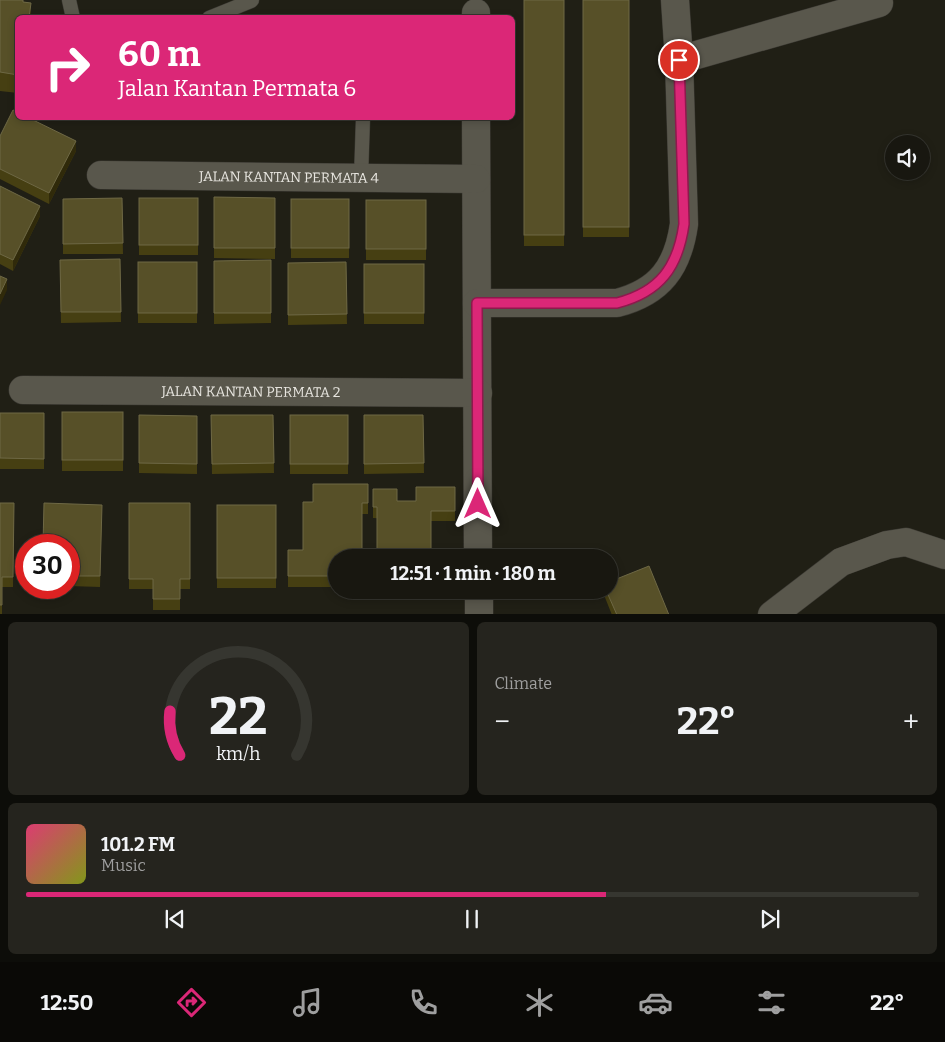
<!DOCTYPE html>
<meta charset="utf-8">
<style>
:root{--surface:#181710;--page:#25241e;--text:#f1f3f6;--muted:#9f9f9f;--line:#363630;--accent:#db2777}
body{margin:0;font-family:Bitter,serif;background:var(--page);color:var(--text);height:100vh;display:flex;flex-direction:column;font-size:19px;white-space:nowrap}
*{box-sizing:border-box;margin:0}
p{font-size:16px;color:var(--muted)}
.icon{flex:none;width:28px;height:28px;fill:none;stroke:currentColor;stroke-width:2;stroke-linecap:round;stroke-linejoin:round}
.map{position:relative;height:614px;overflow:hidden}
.sheet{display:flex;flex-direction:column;gap:8px;padding:8px;background:#0d0d09;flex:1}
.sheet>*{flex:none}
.top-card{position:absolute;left:15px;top:15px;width:500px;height:105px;border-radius:8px;box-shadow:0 2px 8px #0003,0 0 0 1px var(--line);background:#db2777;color:#fff;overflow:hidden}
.tools{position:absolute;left:885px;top:135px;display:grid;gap:10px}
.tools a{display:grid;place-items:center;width:45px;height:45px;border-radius:50%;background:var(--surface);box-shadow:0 2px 8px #0003,0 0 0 1px var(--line);font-size:25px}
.speed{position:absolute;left:15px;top:534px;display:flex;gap:10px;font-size:25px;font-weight:700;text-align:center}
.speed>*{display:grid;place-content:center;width:65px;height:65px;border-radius:50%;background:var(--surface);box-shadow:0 2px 8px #0003,0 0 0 1px var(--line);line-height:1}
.speed .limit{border:8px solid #d22;background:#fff;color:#111}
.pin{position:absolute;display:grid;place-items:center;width:42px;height:42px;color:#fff;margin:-21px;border:2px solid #fff;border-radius:50%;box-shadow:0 1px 5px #0007}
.me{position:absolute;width:55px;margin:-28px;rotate:0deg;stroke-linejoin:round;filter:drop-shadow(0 0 4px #0008)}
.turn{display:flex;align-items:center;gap:18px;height:105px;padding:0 20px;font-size:22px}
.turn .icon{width:65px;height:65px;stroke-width:2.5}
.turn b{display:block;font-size:35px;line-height:42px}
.big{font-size:38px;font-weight:700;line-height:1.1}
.sheet .widget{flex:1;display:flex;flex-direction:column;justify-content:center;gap:8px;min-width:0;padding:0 18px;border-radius:8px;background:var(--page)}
.sheet .dial{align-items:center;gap:0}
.dial svg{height:130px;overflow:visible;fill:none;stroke:var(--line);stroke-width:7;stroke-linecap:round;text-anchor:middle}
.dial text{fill:var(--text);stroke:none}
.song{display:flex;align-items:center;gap:15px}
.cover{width:60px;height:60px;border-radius:8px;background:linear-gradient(135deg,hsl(340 70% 55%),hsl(70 70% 35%))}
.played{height:5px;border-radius:2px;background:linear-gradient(90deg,var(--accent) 65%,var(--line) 65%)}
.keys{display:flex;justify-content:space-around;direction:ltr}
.heat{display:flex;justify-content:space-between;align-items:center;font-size:28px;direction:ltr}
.sheet .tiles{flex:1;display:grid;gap:8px;grid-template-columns:1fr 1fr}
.widget:last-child{grid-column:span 2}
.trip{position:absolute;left:328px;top:549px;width:290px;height:50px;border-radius:25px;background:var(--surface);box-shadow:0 2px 8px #0003,0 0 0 1px var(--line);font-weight:700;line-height:50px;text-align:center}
.tabs{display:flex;height:80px;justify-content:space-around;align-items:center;background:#0a0906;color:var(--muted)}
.tabs .icon{width:35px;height:35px}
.tabs .current{color:var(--accent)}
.tabs b{font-size:22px;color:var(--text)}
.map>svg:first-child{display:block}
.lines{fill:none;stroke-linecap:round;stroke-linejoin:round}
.lane-casing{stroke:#3b3933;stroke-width:15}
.street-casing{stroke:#3b3933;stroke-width:29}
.lane{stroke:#59574c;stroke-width:14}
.street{stroke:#59574c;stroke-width:28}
.wall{fill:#463f12}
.shaded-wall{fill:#302a0a}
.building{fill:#575028;stroke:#6e6845}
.route-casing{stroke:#8e194d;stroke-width:12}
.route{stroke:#db2777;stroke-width:9}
.labels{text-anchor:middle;stroke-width:5;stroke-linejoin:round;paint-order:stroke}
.street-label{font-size:14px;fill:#e7e5df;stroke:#17150c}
</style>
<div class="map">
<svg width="945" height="615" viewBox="0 0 945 615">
<rect width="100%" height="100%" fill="#201f15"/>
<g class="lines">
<defs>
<g id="lane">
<path d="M69,0L73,18"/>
<path d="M209,18L251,1L252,0"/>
<path d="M361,178L363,118"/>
</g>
<g id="street">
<path d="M476,13V18"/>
<path d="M679,60L879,3"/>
<path d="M476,118L478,558"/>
<path id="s1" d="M101,175L476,179"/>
<path d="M477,303H617C660,292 678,267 684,224L679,60L675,0"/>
<path id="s2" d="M23,390L478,393"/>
<path d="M479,590V615"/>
<path d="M772,615L841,562L887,545L906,542L945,555"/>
</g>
</defs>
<!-- lane casing -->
<use href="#lane" class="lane-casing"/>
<!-- street casing -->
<use href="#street" class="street-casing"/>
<!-- lane -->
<use href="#lane" class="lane"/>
<!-- street -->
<use href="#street" class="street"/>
</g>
<!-- wall -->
<g class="wall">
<path d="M0,0L26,2L31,18H18V93L0,91Z"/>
<rect x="524" y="0" width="40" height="246"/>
<rect x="583" y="0" width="46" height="237"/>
<path d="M0,136L76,151L49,204L0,179Z"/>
<path d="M0,186L40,216L13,271L0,264Z"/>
<path d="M214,197L275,198V259L214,258Z"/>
<path d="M122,198L123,254H63V199Z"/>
<rect x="139" y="198" width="59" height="57"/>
<rect x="291" y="199" width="58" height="59"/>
<rect x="366" y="200" width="60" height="60"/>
<path d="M120,259L121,322L61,323L60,260Z"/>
<path d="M271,260V323L214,324V261Z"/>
<rect x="138" y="262" width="59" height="61"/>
<path d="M346,262L347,324L288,325V263Z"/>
<rect x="364" y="264" width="60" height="60"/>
<rect x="62" y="412" width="61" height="59"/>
<rect x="0" y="413" width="44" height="56"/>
<path d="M139,415L197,416V474L139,473Z"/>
<path d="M211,415H273L274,473L212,474Z"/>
<rect x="290" y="415" width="58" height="59"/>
<path d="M364,415H423L424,473L364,474Z"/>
<path d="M368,484V514H362L336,558V587H288V550H303L313,502Z"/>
<path d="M455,487V521H431L373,518V489L397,501H416Z"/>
<path d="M0,503H14L13,587H2V615H0Z"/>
<path d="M129,503H190V589H180V610H153V589H129Z"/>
<path d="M102,505L100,587L69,586V545Z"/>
<rect x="217" y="505" width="59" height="83"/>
<path d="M604,590H609L669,615H612L604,595Z"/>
</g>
<!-- shaded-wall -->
<g class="shaded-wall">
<path d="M31,3V18H29Z"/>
<path d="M76,141V151L49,204V193Z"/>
<path d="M40,206V216L13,271V260Z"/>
<path d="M7,279V290L0,305V294Z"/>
</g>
<!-- building -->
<g class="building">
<path d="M0,0H23V2L31,3L29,18H18V75L0,72Z"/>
<rect x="524" y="0" width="40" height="235"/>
<rect x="583" y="0" width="46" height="227"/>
<path d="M13,110L18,112V118H29L76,141L49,193L0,169V136Z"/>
<path d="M0,186L40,206L13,260L0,254Z"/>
<path d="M214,197L275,198V248H214Z"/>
<path d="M122,198L123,243L63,244V199Z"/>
<rect x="139" y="198" width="59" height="47"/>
<rect x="291" y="199" width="58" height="49"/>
<rect x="366" y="200" width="60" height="49"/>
<path d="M120,259L121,312H61L60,260Z"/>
<path d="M271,260V313H214V261Z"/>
<rect x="138" y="262" width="59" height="51"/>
<path d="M346,262L347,314L288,315V263Z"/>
<rect x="364" y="264" width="60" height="49"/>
<path d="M0,276L7,279L0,294Z"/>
<rect x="62" y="412" width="61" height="48"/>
<path d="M0,413H44V459L0,458Z"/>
<path d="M139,415L197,416V464L139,463Z"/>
<path d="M211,415H273L274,463L212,464Z"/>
<rect x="290" y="415" width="58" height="49"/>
<path d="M364,415H423L424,463L364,464Z"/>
<path d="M313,484H368V503H362V558H336V576H288V550H303V502H313Z"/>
<path d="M416,487H455V511H431V558H377V507H373V489H397V501H416Z"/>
<path d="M0,503H14L13,577H2V605H0Z"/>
<path d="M44,503L102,505L100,576H69V545H43Z"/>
<path d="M129,503H190V579H180V599H153V579H129Z"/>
<rect x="217" y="505" width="59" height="73"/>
<path d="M649,566L669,615H617L606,590H609V582Z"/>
</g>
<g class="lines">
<defs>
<path id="route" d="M478,504L477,303H617C660,292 678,267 684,224L679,60"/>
</defs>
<!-- route casing -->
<use href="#route" class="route-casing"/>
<!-- route -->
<use href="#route" class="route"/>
</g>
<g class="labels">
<!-- street labels -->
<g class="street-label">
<text dy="5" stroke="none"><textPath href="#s1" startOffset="188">JALAN KANTAN PERMATA 4</textPath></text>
<text dy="5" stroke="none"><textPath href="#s2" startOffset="228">JALAN KANTAN PERMATA 2</textPath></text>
</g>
</g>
</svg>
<div class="tools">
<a><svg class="icon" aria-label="sound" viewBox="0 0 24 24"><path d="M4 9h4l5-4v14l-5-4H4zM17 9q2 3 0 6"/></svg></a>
</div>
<div class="speed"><div class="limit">30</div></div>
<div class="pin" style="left:679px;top:60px;background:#d93025"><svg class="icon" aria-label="arrive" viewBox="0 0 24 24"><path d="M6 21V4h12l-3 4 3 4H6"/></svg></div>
<svg class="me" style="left:478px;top:504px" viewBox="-20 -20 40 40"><path d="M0-17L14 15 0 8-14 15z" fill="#db2777" stroke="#fff" stroke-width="4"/></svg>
<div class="trip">12:51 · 1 min · 180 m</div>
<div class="top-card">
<div class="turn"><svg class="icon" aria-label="right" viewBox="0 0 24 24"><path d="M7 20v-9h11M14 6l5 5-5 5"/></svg><div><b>60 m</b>Jalan Kantan Permata 6</div></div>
</div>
</div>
<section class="sheet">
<div class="tiles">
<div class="widget dial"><svg viewBox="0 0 100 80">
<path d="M14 69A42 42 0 1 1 86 69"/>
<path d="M14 69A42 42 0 0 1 8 42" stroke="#db2777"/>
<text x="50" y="56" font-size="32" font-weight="700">22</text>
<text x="50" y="72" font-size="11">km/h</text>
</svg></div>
<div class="widget"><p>Climate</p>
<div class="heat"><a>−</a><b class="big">22°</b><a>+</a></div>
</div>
<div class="widget">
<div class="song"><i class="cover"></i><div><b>101.2 FM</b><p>Music</p></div></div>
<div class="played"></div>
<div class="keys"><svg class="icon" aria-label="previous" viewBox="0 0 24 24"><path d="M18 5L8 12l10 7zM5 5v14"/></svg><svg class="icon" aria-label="pause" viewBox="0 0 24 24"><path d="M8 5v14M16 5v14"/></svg><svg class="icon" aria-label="next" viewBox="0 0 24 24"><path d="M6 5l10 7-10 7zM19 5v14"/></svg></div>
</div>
</div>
</section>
<nav class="tabs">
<b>12:50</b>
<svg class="icon current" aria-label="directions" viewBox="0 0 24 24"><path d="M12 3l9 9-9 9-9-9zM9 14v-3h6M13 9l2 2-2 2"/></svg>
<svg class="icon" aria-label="music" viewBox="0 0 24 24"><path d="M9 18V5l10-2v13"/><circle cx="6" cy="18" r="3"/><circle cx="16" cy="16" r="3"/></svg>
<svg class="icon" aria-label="phone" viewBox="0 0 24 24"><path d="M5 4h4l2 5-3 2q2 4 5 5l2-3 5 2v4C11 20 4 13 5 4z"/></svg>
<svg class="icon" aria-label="climate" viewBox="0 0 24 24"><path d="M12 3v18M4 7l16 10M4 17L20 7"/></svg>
<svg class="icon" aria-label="car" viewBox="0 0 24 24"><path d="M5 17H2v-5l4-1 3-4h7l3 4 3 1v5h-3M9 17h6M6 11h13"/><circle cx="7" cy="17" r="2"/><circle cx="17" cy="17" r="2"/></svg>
<svg class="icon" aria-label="filters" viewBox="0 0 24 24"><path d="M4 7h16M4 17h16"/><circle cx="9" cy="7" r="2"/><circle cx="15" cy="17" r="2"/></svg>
<b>22°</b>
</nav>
